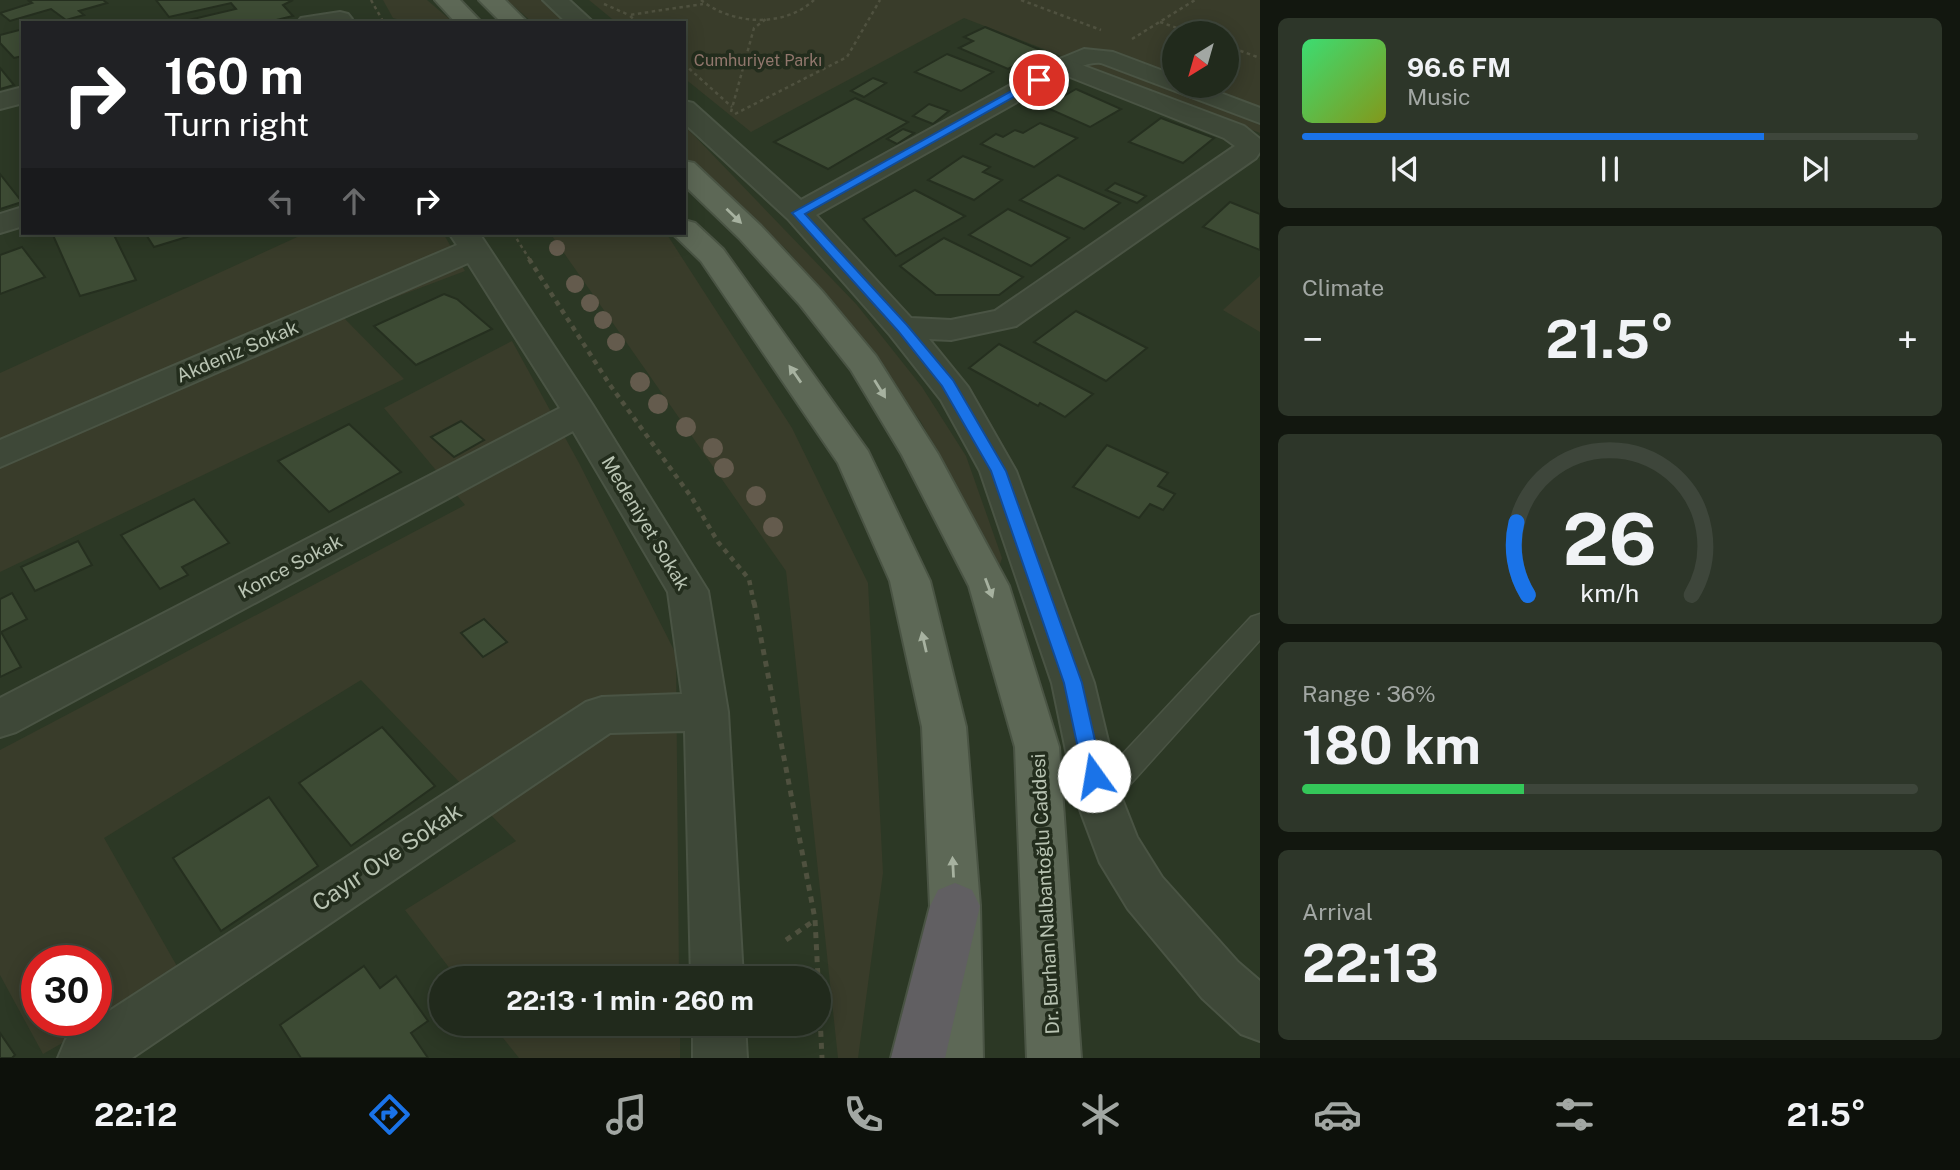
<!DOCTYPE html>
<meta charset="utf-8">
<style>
:root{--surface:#212a1c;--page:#2d3629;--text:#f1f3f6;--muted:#a2a7a3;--line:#3e463b;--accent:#1a73e8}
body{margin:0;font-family:"Public Sans",sans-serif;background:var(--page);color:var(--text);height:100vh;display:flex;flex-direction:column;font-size:26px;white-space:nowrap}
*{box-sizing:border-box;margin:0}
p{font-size:23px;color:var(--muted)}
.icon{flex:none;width:38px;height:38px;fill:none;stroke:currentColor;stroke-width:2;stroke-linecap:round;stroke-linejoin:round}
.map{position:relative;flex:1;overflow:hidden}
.sheet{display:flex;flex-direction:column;gap:18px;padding:18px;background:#12170f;width:700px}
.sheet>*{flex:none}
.hud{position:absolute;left:21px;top:21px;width:665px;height:214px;border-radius:0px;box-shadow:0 4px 18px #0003,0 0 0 2px var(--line);background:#202124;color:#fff;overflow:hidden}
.needle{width:46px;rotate:217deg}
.fabs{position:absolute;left:1162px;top:21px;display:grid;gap:14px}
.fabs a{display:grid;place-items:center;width:77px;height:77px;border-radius:50%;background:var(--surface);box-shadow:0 4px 18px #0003,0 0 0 2px var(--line);font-size:35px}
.speed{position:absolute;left:21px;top:945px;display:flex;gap:14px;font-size:35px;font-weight:700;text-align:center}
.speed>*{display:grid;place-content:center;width:91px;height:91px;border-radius:50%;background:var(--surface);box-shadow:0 4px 18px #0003,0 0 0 2px var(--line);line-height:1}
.speed .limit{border:10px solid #d22;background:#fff;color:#111}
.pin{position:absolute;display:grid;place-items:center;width:60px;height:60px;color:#fff;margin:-30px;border:4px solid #fff;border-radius:50%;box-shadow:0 2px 7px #0007}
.me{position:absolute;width:77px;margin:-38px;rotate:347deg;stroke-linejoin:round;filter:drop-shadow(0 0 5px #0008)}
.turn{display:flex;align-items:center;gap:24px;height:147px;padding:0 28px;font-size:32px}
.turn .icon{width:91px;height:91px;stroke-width:2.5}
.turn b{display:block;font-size:49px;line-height:60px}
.lanes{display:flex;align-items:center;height:66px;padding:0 28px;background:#0003;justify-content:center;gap:35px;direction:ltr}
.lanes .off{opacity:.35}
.big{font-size:52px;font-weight:700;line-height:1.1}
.sheet .tile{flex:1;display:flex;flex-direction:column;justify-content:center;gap:10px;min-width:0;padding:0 24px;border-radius:10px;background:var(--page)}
.sheet .dial{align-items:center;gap:0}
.dial svg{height:182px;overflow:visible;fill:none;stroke:var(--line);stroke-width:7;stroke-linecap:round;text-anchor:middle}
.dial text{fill:var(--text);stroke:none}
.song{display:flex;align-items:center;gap:21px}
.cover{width:84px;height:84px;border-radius:10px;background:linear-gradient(135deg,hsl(140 70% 55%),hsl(70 70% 35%))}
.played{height:7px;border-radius:4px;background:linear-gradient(90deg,var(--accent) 75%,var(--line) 75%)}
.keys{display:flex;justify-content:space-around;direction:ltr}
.heat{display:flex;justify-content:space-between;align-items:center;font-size:38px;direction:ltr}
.charge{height:10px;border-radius:5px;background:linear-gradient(90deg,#34c759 36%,var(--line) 0)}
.trip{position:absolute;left:429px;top:966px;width:402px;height:70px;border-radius:35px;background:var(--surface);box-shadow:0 4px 18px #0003,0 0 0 2px var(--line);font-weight:700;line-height:70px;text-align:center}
.dock{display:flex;height:112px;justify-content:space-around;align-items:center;background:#0d110b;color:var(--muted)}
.dock .icon{width:49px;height:49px}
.dock .active{color:var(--accent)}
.dock b{font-size:32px;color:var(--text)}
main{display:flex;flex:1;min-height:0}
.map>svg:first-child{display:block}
.green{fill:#393c2a;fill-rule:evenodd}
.building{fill:#3d4b34;stroke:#252f1f;stroke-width:2}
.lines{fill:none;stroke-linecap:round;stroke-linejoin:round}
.service-casing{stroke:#4a5444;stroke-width:3}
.pedestrian-casing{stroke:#4a5444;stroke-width:4}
.minor-casing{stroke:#4a5444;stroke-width:4}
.primary-casing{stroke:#4a5444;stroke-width:4}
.trunk-casing{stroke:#495343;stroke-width:4}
.path-far2{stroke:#4f513f;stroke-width:2.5;stroke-dasharray:3.5 3.5;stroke-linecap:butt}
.path-far1{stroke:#4f513f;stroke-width:4.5;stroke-dasharray:5 5;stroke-linecap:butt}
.path{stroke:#4f513f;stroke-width:5;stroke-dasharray:6 6;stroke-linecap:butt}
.service{fill:#3e4838;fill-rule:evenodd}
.pedestrian{fill:#3e4838;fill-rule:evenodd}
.minor{fill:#3e4838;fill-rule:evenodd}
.primary{fill:#5d6856;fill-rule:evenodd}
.trunk{fill:#615f62;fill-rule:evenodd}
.tree{fill:#645b4d}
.oneway{fill:#a7b2a0}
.route{fill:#1a73e8;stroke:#114b97;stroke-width:2}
.labels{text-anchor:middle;stroke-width:7;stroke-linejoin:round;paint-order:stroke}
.far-park-label{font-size:16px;fill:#92776d;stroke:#232d1d}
.street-label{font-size:19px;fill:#b9c4b3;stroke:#232d1d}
.near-street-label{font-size:23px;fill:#b9c4b3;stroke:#232d1d}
</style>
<main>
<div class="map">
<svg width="1260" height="1058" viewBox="0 0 1260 1058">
<rect width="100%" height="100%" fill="#2c3825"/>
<!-- green -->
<g class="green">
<path d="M383,0H427L454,23H411L393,18Z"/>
<path d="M507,0H544L570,23H533Z"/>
<path d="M589,0H1260V133L964,18L751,132L684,78V23H617ZM1174,33H1227V86H1174Z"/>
<path d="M684,125L857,305L922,387L966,456L1002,558L999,567L921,422L855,333L788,251L684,158Z"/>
<path d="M306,233H443L465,271L343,317L404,379L0,572V373Z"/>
<path d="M550,233H666L792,428L868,583L883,873L858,1058H838L786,571Z"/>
<path d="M1260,276V332L1223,310Z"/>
<path d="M512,341L579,463L676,654L679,978H457L405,910L516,841L361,680L104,838L182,975L43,1054L0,975V750L465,505L384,408ZM37,961H96V1020H37Z"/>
<path d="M492,1024H680V1058H519Z"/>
</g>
<!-- building -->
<g class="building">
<path d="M33,0H103L107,3L79,11L84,15L66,20L51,9L10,21L0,13L32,3L29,1Z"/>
<path d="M156,0H293L283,5L293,16L264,23H176L236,9L231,3L169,17Z"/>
<path d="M985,27L1043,51L1008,69L959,48L973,41L964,37Z"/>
<path d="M23,29V56L14,58L0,43V35Z"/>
<path d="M947,54L993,72L961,91L915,72Z"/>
<path d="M0,68L14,85L0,89Z"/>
<path d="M873,78L886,83L864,97L851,91Z"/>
<path d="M1076,89L1121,109L1090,127L1045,107Z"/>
<path d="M855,98L908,122L828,169L774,142Z"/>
<path d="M929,104L949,111L933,124L913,116Z"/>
<path d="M1161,118L1214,138L1183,163L1129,142Z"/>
<path d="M1040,123L1077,138L1034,167L981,144L996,134L1003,137L1015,130L1023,133Z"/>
<path d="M903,129L914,133L897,144L887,139Z"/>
<path d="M963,156L990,167L983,172L1002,180L974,200L928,180Z"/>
<path d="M0,174L22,202L0,209Z"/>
<path d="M1058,175L1120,203L1084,229L1020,200Z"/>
<path d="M1115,183L1146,196L1137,203L1106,190Z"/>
<path d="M915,190L965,216L896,256L863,219Z"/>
<path d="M1230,202L1260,214V250L1203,227Z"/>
<path d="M1008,209L1069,238L1031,266L969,235Z"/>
<path d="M52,233H113L136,280L80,296Z"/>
<path d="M145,233H200L154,247Z"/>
<path d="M944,238L1023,277L999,295H936L900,266Z"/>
<path d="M22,247L45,277L0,294V255Z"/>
<path d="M444,294L457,299L492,329L416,365L374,326Z"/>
<path d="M1076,311L1147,348L1106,381L1034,342Z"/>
<path d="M999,344L1093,394L1065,417L1040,403L1038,406L969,368Z"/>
<path d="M461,421L484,440L454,457L431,437Z"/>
<path d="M349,424L401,472L329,512L278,461Z"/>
<path d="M1107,445L1168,473L1158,486L1175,494L1163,510L1150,504L1139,518L1073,487Z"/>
<path d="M194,499L229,543L182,567L188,575L160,589L121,535Z"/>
<path d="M78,541L92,565L35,591L21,567Z"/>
<path d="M12,593L27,619L1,632L21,667L0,677V599Z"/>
<path d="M484,619L507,642L483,657L461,633Z"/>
<path d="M382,727L435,786L351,846L299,783Z"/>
<path d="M269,797L318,866L221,931L173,858Z"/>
<path d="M364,966L380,988L396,976L428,1021L411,1033L428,1058H301L280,1025Z"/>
<path d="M0,1033L15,1055L12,1058H0Z"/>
</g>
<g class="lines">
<defs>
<path id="service" d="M1260,614V640L1109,808L1099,811L1089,808L1085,799L1089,790L1251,617Z"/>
<path id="pedestrian" d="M1084,49L1113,52L1174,75V86H1202L1260,108V123L1101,63C1083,61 1072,75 1055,71L1052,66L1055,61Z"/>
<g id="minor">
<path d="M543,0H569L594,23H567Z"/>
<path d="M340,12L348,14L352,19L349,23H297L301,18Z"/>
<path d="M1063,58L1244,126L1260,139V152L1256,158L1016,326L951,340L929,339L968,387L1016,471L1094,683L1122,799L1137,837L1162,877L1238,962L1260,981V1041L1241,1034L1202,998L1128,909L1100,863L1076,799L1052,683L980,471L941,400L890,335L788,219L684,123V101L693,103L801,200L1054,61ZM1065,75L1224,138L1235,146L995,311L951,320L911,318L816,215Z"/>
<path d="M23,87V103L0,109V93Z"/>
<path d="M23,207V226L0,233V214Z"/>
<path d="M449,233H479L592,404L708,591L728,712L743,978H691L685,731L610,733L132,1058H58L66,1039L586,702L602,697L682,694L668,592L573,431L16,732L0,737V698L560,408L468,263L0,467V440L457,245Z"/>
<path d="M693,1024H745L747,1058H693Z"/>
</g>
<g id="primary">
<path d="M435,0H460L482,23H456Z"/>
<path d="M479,0H505L528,23H502Z"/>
<path d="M684,161L694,163L761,226L822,291L876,356L938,454L1009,586L1059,747L1081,1058H1027L1015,747L969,586L902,455L851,370L800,305L739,238L684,185Z"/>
<path d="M684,220L695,223L723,249L868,451L930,581L966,727L980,906L983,1058H929L930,906L922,727L890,581L838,463L701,261L672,233H684Z"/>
</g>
<path id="trunk" d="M955,883L972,890L980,906L945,1058H891L930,906L938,890Z"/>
</defs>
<!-- service casing -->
<use href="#service" class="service-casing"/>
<!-- pedestrian casing -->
<use href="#pedestrian" class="pedestrian-casing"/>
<!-- minor casing -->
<use href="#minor" class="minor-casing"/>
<!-- primary casing -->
<use href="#primary" class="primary-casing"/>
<!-- trunk casing -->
<use href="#trunk" class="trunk-casing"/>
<!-- path-far2 -->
<g class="path-far2">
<path d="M371,0L384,23"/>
<path d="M701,0C732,25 784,28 814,0"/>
<path d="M1021,0L1101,30"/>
<path d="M604,4L629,15"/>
<path d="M1160,22L1191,33"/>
<path d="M638,23L629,15L703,4"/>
<path d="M1132,39L1195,0"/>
<path d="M1227,46L1260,58"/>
<path d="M684,64L732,107"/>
<path d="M731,112L754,28L766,19"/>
<path d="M735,114L847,57L880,0"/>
<path d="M513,233L530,260"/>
</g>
<!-- path-far1 -->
<path class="path-far1" d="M529,259L610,385L692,498L718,542L749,579L754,604"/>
<!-- path -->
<g class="path">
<path d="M754,602L815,919L818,978"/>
<path d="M786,940L815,920"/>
<path d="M819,995L822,1058"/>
</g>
<!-- service -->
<use href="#service" class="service"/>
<!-- pedestrian -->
<use href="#pedestrian" class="pedestrian"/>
<!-- minor -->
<use href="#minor" class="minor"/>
<!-- primary -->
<use href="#primary" class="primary"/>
<!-- trunk -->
<use href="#trunk" class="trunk"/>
</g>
<!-- trees -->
<g class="tree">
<circle cx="557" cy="248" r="8"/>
<circle cx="575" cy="284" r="9"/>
<circle cx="590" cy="303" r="9"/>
<circle cx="603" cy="320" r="9"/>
<circle cx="616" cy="342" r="9"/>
<circle cx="640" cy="382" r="10"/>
<circle cx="658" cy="404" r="10"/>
<circle cx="686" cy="427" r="10"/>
<circle cx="713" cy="448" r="10"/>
<circle cx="724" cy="468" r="10"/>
<circle cx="756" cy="496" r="10"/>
<circle cx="773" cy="527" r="10"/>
</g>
<!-- one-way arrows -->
<defs><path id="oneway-solid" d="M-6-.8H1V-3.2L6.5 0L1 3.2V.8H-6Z" transform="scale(1.75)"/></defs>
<g class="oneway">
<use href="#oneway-solid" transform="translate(734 216) rotate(44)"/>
<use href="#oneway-solid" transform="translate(795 374) rotate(-125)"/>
<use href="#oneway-solid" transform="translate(880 389) rotate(58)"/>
<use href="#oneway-solid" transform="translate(989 588) rotate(69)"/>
<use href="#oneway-solid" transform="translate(924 642) rotate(-103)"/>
<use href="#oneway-solid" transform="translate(953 867) rotate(-93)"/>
</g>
<!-- route -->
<path class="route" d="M1035,78L1044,80L805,214L907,325L953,380L1006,471L1082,683L1103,776L1100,781L1094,784L1087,781L1084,776L1064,683L991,471L942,386L898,331L792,213Z"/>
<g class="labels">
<!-- far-park labels -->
<g class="far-park-label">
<text x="758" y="66">Cumhuriyet Parkı</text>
</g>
<!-- street labels -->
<g class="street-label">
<text transform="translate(237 351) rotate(-23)" y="7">Akdeniz Sokak</text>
<text transform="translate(646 523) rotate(59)" y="7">Medeniyet Sokak</text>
<text transform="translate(290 566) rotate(-28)" y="7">Konce Sokak</text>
<text transform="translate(1045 894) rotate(-93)" y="7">Dr. Burhan Nalbantoğlu Caddesi</text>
</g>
<!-- near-street labels -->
<g class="near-street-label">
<text transform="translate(387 857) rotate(-34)" y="8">Cayır Ove Sokak</text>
</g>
</g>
</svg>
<div class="fabs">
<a><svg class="needle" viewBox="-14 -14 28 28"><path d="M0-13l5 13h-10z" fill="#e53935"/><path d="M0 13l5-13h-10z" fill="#a2a7a3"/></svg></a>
</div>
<div class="speed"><div class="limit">30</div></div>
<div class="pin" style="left:1039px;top:80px;background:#d93025"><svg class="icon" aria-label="arrive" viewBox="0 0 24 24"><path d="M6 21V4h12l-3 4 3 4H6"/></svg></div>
<svg class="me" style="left:1094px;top:776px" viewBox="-20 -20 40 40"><circle r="19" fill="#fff"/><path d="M0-13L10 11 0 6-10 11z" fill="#1a73e8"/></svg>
<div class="trip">22:13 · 1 min · 260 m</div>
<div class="hud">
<div class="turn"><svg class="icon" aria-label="right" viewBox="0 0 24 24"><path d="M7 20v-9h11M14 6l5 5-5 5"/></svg><div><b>160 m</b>Turn right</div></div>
<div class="lanes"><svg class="icon off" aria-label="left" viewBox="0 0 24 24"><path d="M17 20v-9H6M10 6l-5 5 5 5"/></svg><svg class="icon off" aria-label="ahead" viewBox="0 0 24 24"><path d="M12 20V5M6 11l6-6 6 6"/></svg><svg class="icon" aria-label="right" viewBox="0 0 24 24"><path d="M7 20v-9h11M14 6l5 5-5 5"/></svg></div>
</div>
</div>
<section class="sheet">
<div class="tile">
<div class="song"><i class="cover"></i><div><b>96.6 FM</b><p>Music</p></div></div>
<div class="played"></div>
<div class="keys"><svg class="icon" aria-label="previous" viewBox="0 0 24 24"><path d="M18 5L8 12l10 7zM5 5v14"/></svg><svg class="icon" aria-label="pause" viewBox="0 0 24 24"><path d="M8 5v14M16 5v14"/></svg><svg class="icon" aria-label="next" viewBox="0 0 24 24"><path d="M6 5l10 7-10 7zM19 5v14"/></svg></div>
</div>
<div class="tile"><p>Climate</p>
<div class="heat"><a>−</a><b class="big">21.5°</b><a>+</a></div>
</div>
<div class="tile dial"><svg viewBox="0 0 100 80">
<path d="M14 69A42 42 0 1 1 86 69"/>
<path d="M14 69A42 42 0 0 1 9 37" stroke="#1a73e8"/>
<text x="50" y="56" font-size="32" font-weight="700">26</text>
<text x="50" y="72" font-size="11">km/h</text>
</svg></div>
<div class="tile"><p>Range · 36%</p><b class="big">180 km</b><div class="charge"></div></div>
<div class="tile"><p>Arrival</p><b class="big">22:13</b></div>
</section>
</main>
<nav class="dock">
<b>22:12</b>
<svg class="icon active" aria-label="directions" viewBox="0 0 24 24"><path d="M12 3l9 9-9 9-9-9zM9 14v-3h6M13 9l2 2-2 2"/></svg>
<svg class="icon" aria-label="music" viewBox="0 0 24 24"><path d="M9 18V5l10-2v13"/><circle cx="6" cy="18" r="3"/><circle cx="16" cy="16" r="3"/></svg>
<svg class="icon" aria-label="phone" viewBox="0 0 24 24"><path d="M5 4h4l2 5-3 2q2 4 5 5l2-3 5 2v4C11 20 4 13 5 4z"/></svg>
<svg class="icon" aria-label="climate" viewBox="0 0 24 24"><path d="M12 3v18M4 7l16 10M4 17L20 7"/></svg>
<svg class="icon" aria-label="car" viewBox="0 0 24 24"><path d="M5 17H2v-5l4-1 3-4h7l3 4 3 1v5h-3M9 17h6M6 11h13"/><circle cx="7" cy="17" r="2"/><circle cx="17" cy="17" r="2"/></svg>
<svg class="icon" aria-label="filters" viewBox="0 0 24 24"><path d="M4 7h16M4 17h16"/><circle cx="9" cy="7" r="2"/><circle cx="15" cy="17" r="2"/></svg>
<b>21.5°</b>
</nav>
